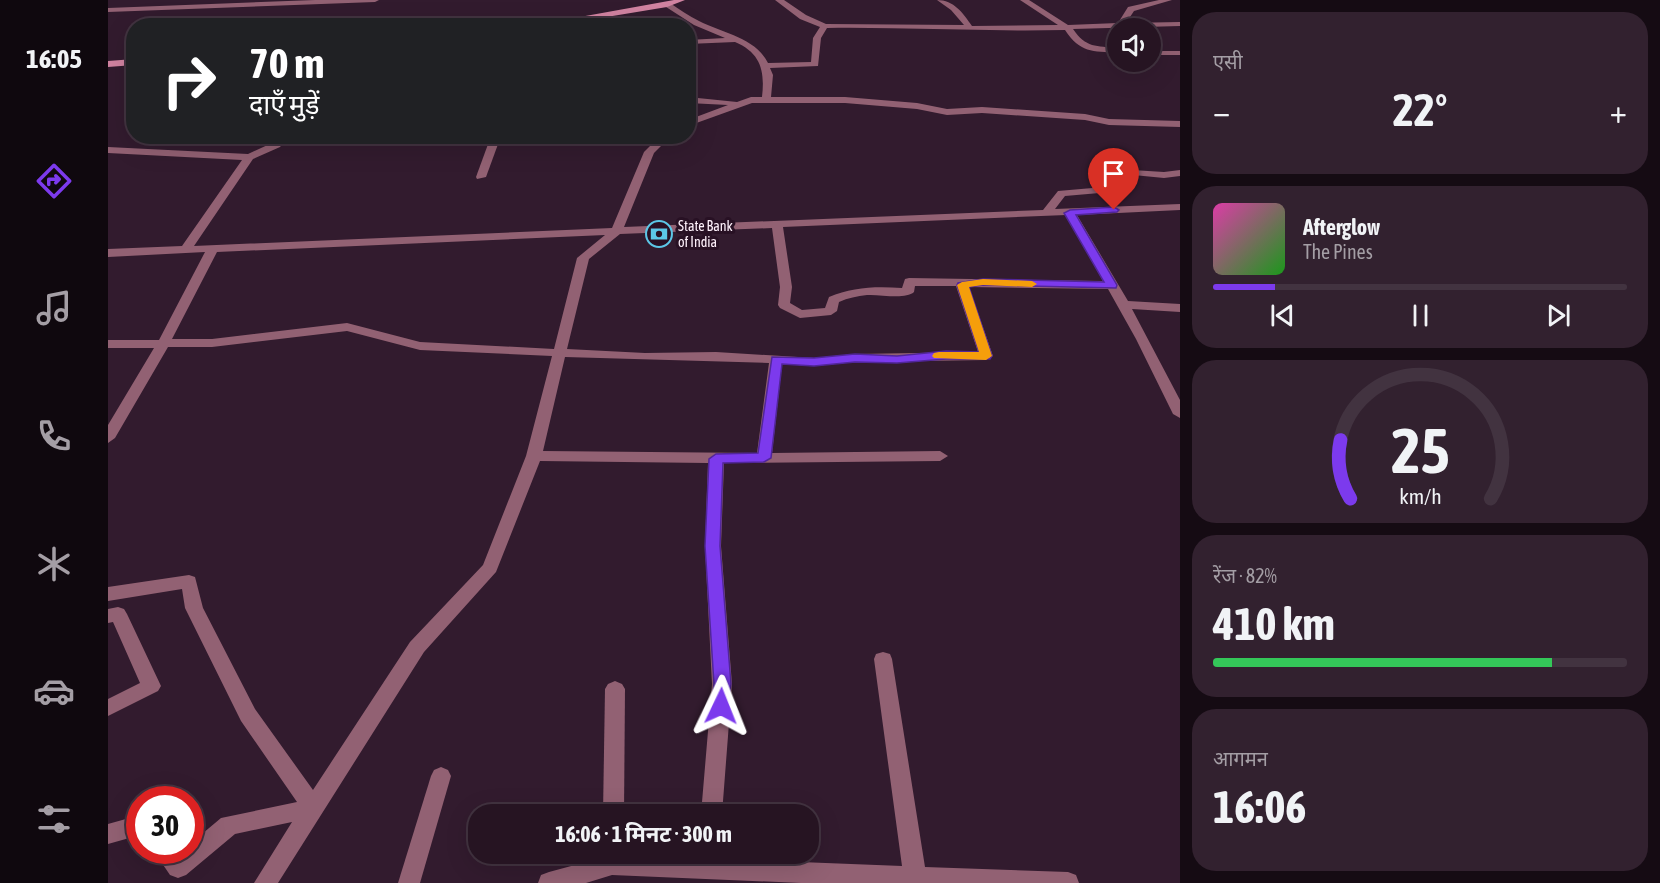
<!DOCTYPE html>
<html lang="hi">
<meta charset="utf-8">
<style>
:root{--surface:#261422;--page:#32212f;--text:#f1f3f6;--muted:#a49ea5;--line:#423340;--accent:#7c3aed}
body{margin:0;font-family:"Asap Condensed","Noto Sans Devanagari",sans-serif;background:var(--page);color:var(--text);height:100vh;display:flex;flex-direction:column;font-size:22px;white-space:nowrap}
*{box-sizing:border-box;margin:0}
p{font-size:20px;color:var(--muted)}
.icon{flex:none;width:33px;height:33px;fill:none;stroke:currentColor;stroke-width:2;stroke-linecap:round;stroke-linejoin:round}
.map{position:relative;flex:1;overflow:hidden}
.sheet{display:flex;flex-direction:column;gap:12px;padding:12px;background:#150b13;width:480px}
.sheet>*{flex:none}
.top-card{position:absolute;left:18px;top:18px;width:570px;height:126px;border-radius:24px;box-shadow:0 6px 24px #0002,0 0 0 2px var(--line);background:#202124;color:#fff;overflow:hidden}
.buttons{position:absolute;left:999px;top:18px;display:grid;gap:12px}
.buttons a{display:grid;place-items:center;width:54px;height:54px;border-radius:50%;background:var(--surface);box-shadow:0 6px 24px #0002,0 0 0 2px var(--line);font-size:30px}
.speed{position:absolute;left:18px;top:786px;display:flex;gap:12px;font-size:30px;font-weight:700;text-align:center}
.speed>*{display:grid;place-content:center;width:78px;height:78px;border-radius:50%;background:var(--surface);box-shadow:0 6px 24px #0002,0 0 0 2px var(--line);line-height:1}
.speed .limit{border:9px solid #d22;background:#fff;color:#111}
.pin{position:absolute;display:grid;place-items:center;width:51px;height:51px;color:#fff;margin:-62px -26px;border-radius:50% 50% 50% 0;rotate:-45deg;box-shadow:0 0 6px #0007}
.pin .icon{rotate:45deg}
.me{position:absolute;width:66px;margin:-33px;rotate:2deg;stroke-linejoin:round;filter:drop-shadow(0 0 4px #0008)}
.turn{display:flex;align-items:center;gap:21px;height:126px;padding:0 24px;font-size:27px}
.turn .icon{width:78px;height:78px;stroke-width:2.5}
.turn b{display:block;font-size:42px;line-height:51px}
.big{font-size:45px;font-weight:700;line-height:1.1}
.sheet .widget{flex:1;display:flex;flex-direction:column;justify-content:center;gap:9px;min-width:0;padding:0 21px;border-radius:24px;background:var(--page)}
.sheet .dial{align-items:center;gap:0}
.dial svg{height:156px;overflow:visible;fill:none;stroke:var(--line);stroke-width:7;stroke-linecap:round;text-anchor:middle}
.dial text{fill:var(--text);stroke:none}
.song{display:flex;align-items:center;gap:18px}
.cover{width:72px;height:72px;border-radius:9px;background:linear-gradient(135deg,hsl(320 70% 55%),hsl(120 70% 35%))}
.played{height:6px;border-radius:3px;background:linear-gradient(90deg,var(--accent) 15%,var(--line) 15%)}
.keys{display:flex;justify-content:space-around;direction:ltr}
.heat{display:flex;justify-content:space-between;align-items:center;font-size:33px;direction:ltr}
.charge{height:9px;border-radius:4px;background:linear-gradient(90deg,#34c759 82%,var(--line) 0)}
.trip{position:absolute;left:360px;top:804px;width:351px;height:60px;border-radius:24px;background:var(--surface);box-shadow:0 6px 24px #0002,0 0 0 2px var(--line);font-weight:700;line-height:60px;text-align:center}
main{display:flex;flex:1;min-height:0}
.dock{display:flex;flex-direction:column;width:108px;justify-content:space-around;align-items:center;background:#0f080e;color:var(--muted)}
.dock .icon{width:42px;height:42px}
.dock .active{color:var(--accent)}
.dock b{font-size:27px;color:var(--text)}
.map>svg:first-child{display:block}
.lines{fill:none;stroke-linecap:round;stroke-linejoin:round}
.street{fill:#926173;fill-rule:evenodd}
.secondary{fill:#d183a1;fill-rule:evenodd}
.route{fill:#7c3aed;stroke:#51269a;stroke-width:1.5}
.slow{fill:#f59e0b}
.labels{text-anchor:middle;stroke-width:6;stroke-linejoin:round;paint-order:stroke}
.far-poi-label{font-size:14px;fill:#fef1fb;stroke:#281124;text-anchor:start}
</style>
<main>
<nav class="dock">
<b>16:05</b>
<svg class="icon active" aria-label="directions" viewBox="0 0 24 24"><path d="M12 3l9 9-9 9-9-9zM9 14v-3h6M13 9l2 2-2 2"/></svg>
<svg class="icon" aria-label="music" viewBox="0 0 24 24"><path d="M9 18V5l10-2v13"/><circle cx="6" cy="18" r="3"/><circle cx="16" cy="16" r="3"/></svg>
<svg class="icon" aria-label="phone" viewBox="0 0 24 24"><path d="M5 4h4l2 5-3 2q2 4 5 5l2-3 5 2v4C11 20 4 13 5 4z"/></svg>
<svg class="icon" aria-label="climate" viewBox="0 0 24 24"><path d="M12 3v18M4 7l16 10M4 17L20 7"/></svg>
<svg class="icon" aria-label="car" viewBox="0 0 24 24"><path d="M5 17H2v-5l4-1 3-4h7l3 4 3 1v5h-3M9 17h6M6 11h13"/><circle cx="7" cy="17" r="2"/><circle cx="17" cy="17" r="2"/></svg>
<svg class="icon" aria-label="filters" viewBox="0 0 24 24"><path d="M4 7h16M4 17h16"/><circle cx="9" cy="7" r="2"/><circle cx="15" cy="17" r="2"/></svg>
</nav>
<div class="map">
<svg width="1072" height="883" viewBox="0 0 1072 883">
<rect width="100%" height="100%" fill="#321b2e"/>
<g class="lines">
<!-- street -->
<g class="street">
<path d="M207,0H271L267,2L0,12V8Z"/>
<path d="M667,0H676L698,15L718,24L856,25L843,10L829,0C846,0 855,13 864,26L950,25L912,0H921L960,25L1010,23L1020,7L1051,0H1064L1026,11L1018,23L1072,22V26L965,29C978,48 988,46 1010,48V53C984,51 972,53 957,30C878,32 799,27 719,28L713,38L710,66L662,68L665,75L663,97H737L809,103L839,109L874,107L977,114L1001,119L1072,121V127L1001,125L977,120L874,113L839,115L809,109L737,103H644L580,126V120L620,105L580,103V97L629,102L643,97H654C657,71 653,53 627,42L580,44V40L617,38L586,25L555,5L562,3C571,9 581,16 591,21C614,33 647,37 660,63L703,62L705,38L712,27L692,19Z"/>
<rect x="1042" y="51" width="30" height="4"/>
<path d="M170,136H181L172,147L145,159L86,246L504,228L536,152L552,136H563L546,153L516,227L935,210L950,191L996,187L1008,169L1056,172L1072,170V176L1056,178L1015,174L1003,192L957,196L947,209L1072,204V210L969,215L1020,301L1072,304V312L1024,309L1072,400V418L1065,414L1028,339L1000,289L861,287L885,356L878,360L747,362L706,366L674,364L664,453L832,451L840,456L832,461L616,463L613,546L624,684L614,814H593L604,684L597,546L600,463L432,461L388,572L316,652L170,883H146L184,822L127,834L78,875L70,878L62,875L45,850H70L72,853L82,850V844L113,818L189,802L133,721L77,608L74,589L0,601V587L81,575L87,577L95,608L147,709L205,790L302,642L375,565L418,456L444,356L312,350L239,331L104,347H60L7,438L0,443V425L46,348H0V340H51L97,252L0,257V249L74,246L134,160L0,153V147L140,154L164,143ZM958,215L995,281L801,278L797,279L794,288C768,286 744,287 721,297L717,308L694,310L682,303L684,287L675,227ZM664,228L672,287L670,305L672,308L692,318L723,315L729,311L731,302C740,298 749,296 759,295C772,294 797,300 806,292L807,286H848L870,352L747,354L706,358L608,352L537,353L459,349L481,259L512,234ZM497,235L469,258L446,349L312,342L239,323L104,339H64L109,252ZM457,357L661,363L649,453L435,451Z"/>
<path d="M383,136H393L378,177L369,179L368,177Z"/>
<path d="M10,607L16,609L19,614L53,686L50,691L0,716V699L32,683L5,622L0,623V609Z"/>
<path d="M775,652L782,654L784,659L817,867L960,872L968,875L971,883H693L504,875L478,883H430L433,875L441,872L504,855L590,858V854H612V859L794,866L766,659L768,654Z"/>
<path d="M507,681L514,684L517,689L516,814H495L497,689L500,684Z"/>
<path d="M333,767L340,770L343,776L312,883H290L323,776L326,770Z"/>
<path d="M32,815V835L0,844V824Z"/>
</g>
<!-- secondary -->
<g class="secondary">
<path d="M566,0H577L559,7L444,26H422Z"/>
<path d="M26,59V65L0,67V61Z"/>
</g>
</g>
<!-- route -->
<path class="route" d="M1006,207L1011,210L1009,212L968,215L1009,285L1008,288L875,285L861,287L884,356L882,359H838L789,363L747,362L706,366L674,364L663,458L656,462L615,463L612,546L623,684L619,711L613,713L606,711L604,706L606,684L597,546L601,459L608,454L650,453L664,357L706,358L747,354L789,356L838,351L871,352L849,285L850,283L875,279L996,282L956,213L962,210Z"/>
<!-- slow -->
<path class="slow" d="M875,279L924,281L929,284L924,287L875,285L861,287L884,356L878,360L826,358L824,356L826,353L831,352H871L849,285L854,282Z"/>
<!-- icons -->
<defs>
<symbol id="bank-ring" viewBox="-11 -11 22 22"><circle r="9.5" fill="#281124" stroke="#5cc7e7" stroke-width="1.5"/><path d="M-6-4H6V4H-6ZM0-2.3a2.3 2.3 0 1 0 0 4.6a2.3 2.3 0 1 0 0-4.6Z" fill="#5cc7e7"/></symbol>
</defs>
<g fill-rule="evenodd">
<use href="#bank-ring" x="536" y="219" width="30" height="30"/>
</g>
<g class="labels">
<!-- far-poi labels -->
<g class="far-poi-label">
<text x="570" y="231">State Bank<tspan x="570" dy="16">of India</tspan></text>
</g>
</g>
</svg>
<div class="buttons">
<a><svg class="icon" aria-label="sound" viewBox="0 0 24 24"><path d="M4 9h4l5-4v14l-5-4H4zM17 9q2 3 0 6"/></svg></a>
</div>
<div class="speed"><div class="limit">30</div></div>
<div class="pin" style="left:1006px;top:210px;background:#d93025"><svg class="icon" aria-label="arrive" viewBox="0 0 24 24"><path d="M6 21V4h12l-3 4 3 4H6"/></svg></div>
<svg class="me" style="left:613px;top:706px" viewBox="-20 -20 40 40"><path d="M0-17L14 15 0 8-14 15z" fill="#7c3aed" stroke="#fff" stroke-width="4"/></svg>
<div class="trip">16:06 · 1 मिनट · 300 m</div>
<div class="top-card">
<div class="turn"><svg class="icon" aria-label="right" viewBox="0 0 24 24"><path d="M7 20v-9h11M14 6l5 5-5 5"/></svg><div><b>70 m</b>दाएँ मुड़ें</div></div>
</div>
</div>
<section class="sheet">
<div class="widget"><p>एसी</p>
<div class="heat"><a>−</a><b class="big">22°</b><a>+</a></div>
</div>
<div class="widget">
<div class="song"><i class="cover"></i><div><b>Afterglow</b><p>The Pines</p></div></div>
<div class="played"></div>
<div class="keys"><svg class="icon" aria-label="previous" viewBox="0 0 24 24"><path d="M18 5L8 12l10 7zM5 5v14"/></svg><svg class="icon" aria-label="pause" viewBox="0 0 24 24"><path d="M8 5v14M16 5v14"/></svg><svg class="icon" aria-label="next" viewBox="0 0 24 24"><path d="M6 5l10 7-10 7zM19 5v14"/></svg></div>
</div>
<div class="widget dial"><svg viewBox="0 0 100 80">
<path d="M14 69A42 42 0 1 1 86 69"/>
<path d="M14 69A42 42 0 0 1 9 39" stroke="#7c3aed"/>
<text x="50" y="56" font-size="32" font-weight="700">25</text>
<text x="50" y="72" font-size="11">km/h</text>
</svg></div>
<div class="widget"><p>रेंज · 82%</p><b class="big">410 km</b><div class="charge"></div></div>
<div class="widget"><p>आगमन</p><b class="big">16:06</b></div>
</section>
</main>
